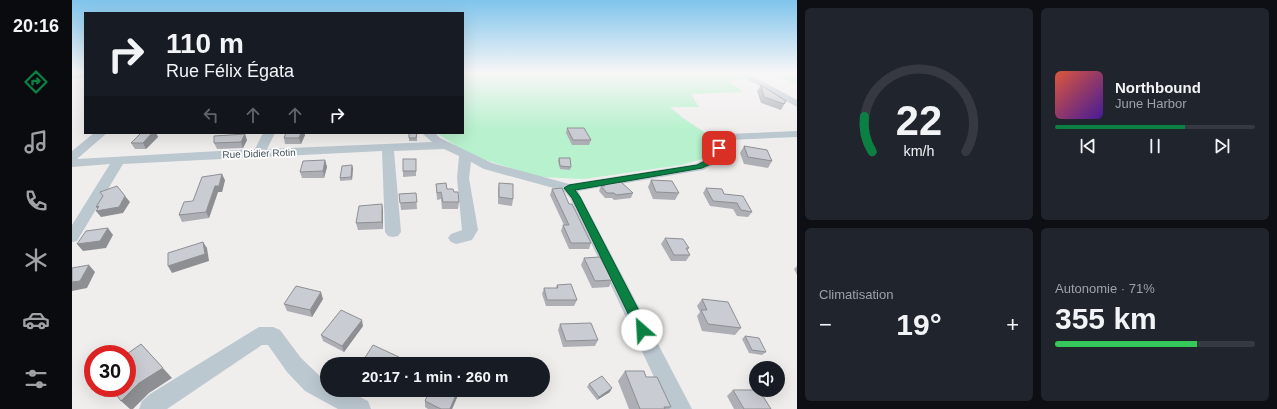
<!DOCTYPE html>
<html lang="fr">
<meta charset="utf-8">
<style>
:root{--surface:#171b24;--page:#20242c;--text:#f1f3f6;--muted:#9ea1a6;--line:#363941;--accent:#0b8043}
body{margin:0;font-family:Arial,sans-serif;background:var(--page);color:var(--text);height:100vh;display:flex;flex-direction:column;font-size:15px;white-space:nowrap}
*{box-sizing:border-box;margin:0}
p{font-size:13px;color:var(--muted)}
.icon{flex:none;width:22px;height:22px;fill:none;stroke:currentColor;stroke-width:2;stroke-linecap:round;stroke-linejoin:round}
.map{position:relative;flex:1;overflow:hidden}
.sheet{display:flex;flex-direction:column;gap:8px;padding:8px;background:#0d0f14;width:480px}
.sheet>*{flex:none}
.banner{position:absolute;left:12px;top:12px;width:380px;height:122px;border-radius:0px;box-shadow:0 4px 16px #0002;background:#171b24;color:var(--text);overflow:hidden}
.buttons{position:absolute;left:677px;top:361px;display:grid;gap:8px}
.buttons a{display:grid;place-items:center;width:36px;height:36px;border-radius:50%;background:var(--surface);box-shadow:0 4px 16px #0002;font-size:20px}
.speed{position:absolute;left:12px;top:345px;display:flex;gap:8px;font-size:20px;font-weight:700;text-align:center}
.speed>*{display:grid;place-content:center;width:52px;height:52px;border-radius:50%;background:var(--surface);box-shadow:0 4px 16px #0002;line-height:1}
.speed .limit{border:6px solid #d22;background:#fff;color:#111}
.pin{position:absolute;display:grid;place-items:center;width:34px;height:34px;color:#fff;margin:-17px;border-radius:8px;box-shadow:0 2px 6px #0006}
.me{position:absolute;width:44px;margin:-22px;rotate:334deg;stroke-linejoin:round;filter:drop-shadow(0 0 3px #0008)}
.turn{display:flex;align-items:center;gap:14px;height:84px;padding:0 16px;font-size:18px}
.turn .icon{width:52px;height:52px;stroke-width:2.5}
.turn b{display:block;font-size:28px;line-height:34px}
.lanes{display:flex;align-items:center;height:38px;padding:0 16px;background:#0003;justify-content:center;gap:20px;direction:ltr}
.lanes .off{opacity:.35}
.big{font-size:30px;font-weight:600;line-height:1.1}
.sheet .tile{flex:1;display:flex;flex-direction:column;justify-content:center;gap:6px;min-width:0;padding:0 14px;border-radius:6px;background:var(--page)}
.sheet .dial{align-items:center;gap:0}
.dial svg{height:104px;overflow:visible;fill:none;stroke:var(--line);stroke-width:7;stroke-linecap:round;text-anchor:middle}
.dial text{fill:var(--text);stroke:none}
.song{display:flex;align-items:center;gap:12px}
.cover{width:48px;height:48px;border-radius:6px;background:linear-gradient(135deg,hsl(10 70% 55%),hsl(260 70% 35%))}
.played{height:4px;border-radius:2px;background:linear-gradient(90deg,var(--accent) 65%,var(--line) 65%)}
.keys{display:flex;justify-content:space-around;direction:ltr}
.heat{display:flex;justify-content:space-between;align-items:center;font-size:22px;direction:ltr}
.charge{height:6px;border-radius:3px;background:linear-gradient(90deg,#34c759 71%,var(--line) 0)}
.sheet .tiles{flex:1;display:grid;gap:8px;grid-template-columns:repeat(2,1fr)}
.trip{position:absolute;left:248px;top:357px;width:230px;height:40px;border-radius:20px;background:var(--surface);box-shadow:0 4px 16px #0002;font-weight:600;line-height:40px;text-align:center}
main{display:flex;flex:1;min-height:0}
.menu{display:flex;flex-direction:column;width:72px;justify-content:space-around;align-items:center;background:#090b0e;color:var(--muted)}
.menu .icon{width:28px;height:28px}
.menu .selected{color:var(--accent)}
.menu b{font-size:18px;color:var(--text)}
.map>svg:first-child{display:block}
.green{fill:#b7f1cd}
.lines{fill:none;stroke-linecap:round;stroke-linejoin:round}
.minor{fill:#bcc8d0;fill-rule:evenodd}
.wall{fill:#adafb5}
.shaded-wall{fill:#8d8f93}
.building{fill:#c9ccd2;stroke:#8d8f93}
.route{fill:#0b8043;stroke:#07532c}
.labels{text-anchor:middle;stroke-width:3.5;stroke-linejoin:round;paint-order:stroke}
.street-label{font-size:10px;fill:#44515b;stroke:#fff}
</style>
<main>
<nav class="menu">
<b>20:16</b>
<svg class="icon selected" aria-label="directions" viewBox="0 0 24 24"><path d="M12 3l9 9-9 9-9-9zM9 14v-3h6M13 9l2 2-2 2"/></svg>
<svg class="icon" aria-label="music" viewBox="0 0 24 24"><path d="M9 18V5l10-2v13"/><circle cx="6" cy="18" r="3"/><circle cx="16" cy="16" r="3"/></svg>
<svg class="icon" aria-label="phone" viewBox="0 0 24 24"><path d="M5 4h4l2 5-3 2q2 4 5 5l2-3 5 2v4C11 20 4 13 5 4z"/></svg>
<svg class="icon" aria-label="climate" viewBox="0 0 24 24"><path d="M12 3v18M4 7l16 10M4 17L20 7"/></svg>
<svg class="icon" aria-label="car" viewBox="0 0 24 24"><path d="M5 17H2v-5l4-1 3-4h7l3 4 3 1v5h-3M9 17h6M6 11h13"/><circle cx="7" cy="17" r="2"/><circle cx="17" cy="17" r="2"/></svg>
<svg class="icon" aria-label="filters" viewBox="0 0 24 24"><path d="M4 7h16M4 17h16"/><circle cx="9" cy="7" r="2"/><circle cx="15" cy="17" r="2"/></svg>
</nav>
<div class="map">
<svg width="725" height="409" viewBox="0 0 725 409">
<rect width="100%" height="100%" fill="#f0eded"/>
<!-- green -->
<g class="green">
<path d="M391,73H664L675,79L657,81L671,92L619,94L627,107H598L611,118L641,138L637,157L609,165L512,179L467,177L414,160L387,148L365,133H391Z"/>
<path d="M698,73H718L725,75V85Z"/>
</g>
<g class="lines">
<!-- minor -->
<g class="minor">
<path d="M0,73H13V77L0,79Z"/>
<path d="M664,73H675L725,100V107Z"/>
<path d="M725,131V137L657,140L653,144L644,163L631,170L506,191L620,409H597L498,198L492,191L412,169L399,162L397,178L406,230L400,240L384,244L379,242L376,238L379,234L390,230L385,178L387,156L372,149L322,151L329,232L326,236L321,237L316,236L313,232L310,151L51,164L5,241L0,242V225L38,164L0,167V151L22,133H35L5,159L183,149L191,133H203L195,149L360,142L350,133H363L368,138L420,163L497,184L624,164L635,158L644,140L654,134Z"/>
<path d="M187,327H201L208,330L229,358L249,377L255,380V390H274L296,401L299,409H266L233,391L215,372L196,345H190L95,409H67L70,401L78,394Z"/>
</g>
</g>
<!-- wall -->
<g class="wall">
<path d="M689,85L714,101L709,110L689,103L685,91Z"/>
<path d="M495,128L519,140L517,145H500L494,133Z"/>
<path d="M69,133H84L86,137L74,149H63L59,143Z"/>
<path d="M214,133H232L233,135L229,144H213L212,138Z"/>
<rect x="337" y="133" width="8" height="8"/>
<path d="M175,140L171,148L145,149L142,143Z"/>
<path d="M672,146L700,161L696,168L672,164L668,153Z"/>
<path d="M487,158L499,167L498,170L488,169L486,161Z"/>
<path d="M344,159V176L331,177V171Z"/>
<path d="M253,160L255,167L252,178H230L228,172Z"/>
<path d="M281,168L280,180L268,181V178Z"/>
<path d="M153,180L150,192H146L137,218L110,222L107,215L121,201Z"/>
<path d="M579,180L607,193L603,200L581,199L576,187Z"/>
<path d="M427,183L441,199L440,206L426,204V189Z"/>
<path d="M364,184L382,192L387,202L386,209H370L369,199L365,200Z"/>
<path d="M532,184L561,193L559,198L542,200L540,198H533L527,191L529,186H531Z"/>
<path d="M634,188L652,194L680,212L676,217L665,216L661,209L638,206L631,193Z"/>
<path d="M480,189L497,204L519,243L517,249H497L489,231L491,225H492L478,195Z"/>
<path d="M344,193L345,209L329,210L327,194Z"/>
<path d="M310,204L311,229L286,230L284,223Z"/>
<path d="M593,238L617,248L615,251L618,255L614,261H599L589,244Z"/>
<path d="M512,258L540,280L537,287L520,288L509,265Z"/>
<path d="M725,266V275L722,269Z"/>
<path d="M485,285L505,300L502,306H474L470,294L472,288H484Z"/>
<path d="M251,299L240,317L215,311L212,304Z"/>
<path d="M630,299L669,328L663,335L630,331L625,316L628,312L625,306Z"/>
<path d="M488,324L526,340L523,346L491,347L486,330Z"/>
<path d="M291,326L272,352L251,341L249,335Z"/>
<path d="M673,336L694,352L690,355L677,353L670,339Z"/>
<path d="M553,371L574,377L599,407L597,409H557L546,381Z"/>
<path d="M517,384L538,392L525,400L515,387Z"/>
<path d="M661,390L699,409H662L655,396Z"/>
<path d="M387,393L380,409H356L353,407V401Z"/>
</g>
<!-- shaded-wall -->
<g class="shaded-wall">
<path d="M80,133H84L86,137L74,149L71,143Z"/>
<path d="M229,133H232L233,135L229,144L227,138Z"/>
<path d="M173,134L175,140L171,148L169,142Z"/>
<path d="M253,160L255,167L252,178L251,171Z"/>
<path d="M280,165L281,168L280,180L279,177Z"/>
<path d="M150,174L153,180L150,192H146L137,218L134,212L143,186Z"/>
<path d="M53,196L58,202L51,213L29,217L24,211L27,210L24,207L27,206Z"/>
<path d="M310,204L311,211V229L310,222Z"/>
<path d="M36,228L41,235L34,248L11,251L5,244Z"/>
<path d="M131,242L135,248L137,261L100,273L96,266Z"/>
<path d="M17,265L23,272L15,288L0,291V282Z"/>
<path d="M249,292L251,299L240,317L238,310Z"/>
<path d="M290,320L291,326L272,352L270,346Z"/>
<path d="M69,344L100,378L77,393L61,409H58L49,401L67,383Z"/>
<path d="M327,357L328,364H324Z"/>
<path d="M540,388L538,392L525,400L527,397Z"/>
<path d="M386,390H387V393L380,409H378Z"/>
</g>
<!-- building -->
<g class="building">
<path d="M689,85L714,101L712,104L692,97Z"/>
<path d="M495,128H512L519,140H501Z"/>
<path d="M69,133H80L71,143H59Z"/>
<path d="M214,133H229L227,138H212Z"/>
<path d="M337,133H345L344,138H337Z"/>
<path d="M173,134L169,142L142,143V136Z"/>
<path d="M672,146L695,150L700,161L676,157Z"/>
<path d="M487,158H498L499,167L488,166Z"/>
<rect x="331" y="159" width="13" height="12"/>
<path d="M253,160L251,171L228,172L231,161Z"/>
<path d="M280,165L279,177L268,178L270,166Z"/>
<path d="M150,174L147,186H143L134,212L107,215L112,202L121,201L130,177Z"/>
<path d="M579,180L600,181L607,193L584,192Z"/>
<path d="M548,181L561,193L544,195L542,193H535L529,186H533L532,184Z"/>
<path d="M374,183L375,189H381L382,192H386L387,202H371L369,192L365,193L364,184Z"/>
<path d="M427,183L441,184V199L427,197Z"/>
<path d="M45,186L53,196L47,207L24,211L27,206L24,207L31,196L28,192Z"/>
<path d="M490,188L497,204H500L519,243H499L491,225H497L480,189Z"/>
<path d="M634,188L650,189L652,194L671,196L680,212L669,210L665,203L641,201Z"/>
<path d="M344,193L345,202L328,203L327,194Z"/>
<path d="M310,204V222L284,223L287,206Z"/>
<path d="M36,228L28,241L5,244L14,231Z"/>
<path d="M593,238L611,239L617,248H614L618,255H602Z"/>
<path d="M131,242L133,254L96,266V253Z"/>
<path d="M528,257L540,280L523,281L512,258Z"/>
<path d="M17,265L8,281L0,282V268Z"/>
<path d="M499,284L505,300H475L472,288H486L485,285Z"/>
<path d="M224,286L249,292L238,310L212,304Z"/>
<path d="M630,299L656,302L669,328L636,324L629,310H635Z"/>
<path d="M269,310L290,320L270,346L249,335Z"/>
<path d="M519,323L526,340L494,341L488,324Z"/>
<path d="M673,336L687,338L694,352L680,350Z"/>
<path d="M69,344L91,368L67,383L49,401L39,388H55V354Z"/>
<path d="M301,345L327,357L324,364H289Z"/>
<path d="M553,371H572L574,377H585L599,407H592L593,409H568Z"/>
<path d="M530,376L540,388L527,397L517,384Z"/>
<path d="M358,390H386L378,409H369L353,401Z"/>
<path d="M661,390H687L699,409H672Z"/>
</g>
<!-- sky -->
<linearGradient id="sky" x2="0" y2="1"><stop stop-color="#7fc4ec"/><stop offset="0.56" stop-color="#f8f7f7"/><stop offset="1" stop-color="#f8f7f7" stop-opacity="0"/></linearGradient>
<rect width="725" height="130" fill="url(#sky)"/>
<!-- route -->
<path class="route" d="M644,146L650,148L643,162L630,168L503,190L508,197L577,330L575,334L570,336L566,334L500,198L492,188L497,185L625,165L637,159Z"/>
<g class="labels">
<!-- street labels -->
<g class="street-label">
<text transform="translate(187 153) rotate(-2)" y="4">Rue Didier Rotin</text>
</g>
</g>
</svg>
<div class="buttons">
<a><svg class="icon" aria-label="sound" viewBox="0 0 24 24"><path d="M4 9h4l5-4v14l-5-4H4zM17 9q2 3 0 6"/></svg></a>
</div>
<div class="speed"><div class="limit">30</div></div>
<div class="pin" style="left:647px;top:148px;background:#d93025"><svg class="icon" aria-label="arrive" viewBox="0 0 24 24"><path d="M6 21V4h12l-3 4 3 4H6"/></svg></div>
<svg class="me" style="left:570px;top:330px" viewBox="-20 -20 40 40"><circle r="19" fill="#fff"/><path d="M0-13L10 11 0 6-10 11z" fill="#0b8043"/></svg>
<div class="trip">20:17 · 1 min · 260 m</div>
<div class="banner">
<div class="turn"><svg class="icon" aria-label="right" viewBox="0 0 24 24"><path d="M7 20v-9h11M14 6l5 5-5 5"/></svg><div><b>110 m</b>Rue Félix Égata</div></div>
<div class="lanes"><svg class="icon off" aria-label="left" viewBox="0 0 24 24"><path d="M17 20v-9H6M10 6l-5 5 5 5"/></svg><svg class="icon off" aria-label="ahead" viewBox="0 0 24 24"><path d="M12 20V5M6 11l6-6 6 6"/></svg><svg class="icon off" aria-label="ahead" viewBox="0 0 24 24"><path d="M12 20V5M6 11l6-6 6 6"/></svg><svg class="icon" aria-label="right" viewBox="0 0 24 24"><path d="M7 20v-9h11M14 6l5 5-5 5"/></svg></div>
</div>
</div>
<section class="sheet">
<div class="tiles">
<div class="tile dial"><svg viewBox="0 0 100 80">
<path d="M14 69A42 42 0 1 1 86 69"/>
<path d="M14 69A42 42 0 0 1 8 42" stroke="#0b8043"/>
<text x="50" y="56" font-size="32" font-weight="700">22</text>
<text x="50" y="72" font-size="11">km/h</text>
</svg></div>
<div class="tile">
<div class="song"><i class="cover"></i><div><b>Northbound</b><p>June Harbor</p></div></div>
<div class="played"></div>
<div class="keys"><svg class="icon" aria-label="previous" viewBox="0 0 24 24"><path d="M18 5L8 12l10 7zM5 5v14"/></svg><svg class="icon" aria-label="pause" viewBox="0 0 24 24"><path d="M8 5v14M16 5v14"/></svg><svg class="icon" aria-label="next" viewBox="0 0 24 24"><path d="M6 5l10 7-10 7zM19 5v14"/></svg></div>
</div>
<div class="tile"><p>Climatisation</p>
<div class="heat"><a>−</a><b class="big">19°</b><a>+</a></div>
</div>
<div class="tile"><p>Autonomie · 71%</p><b class="big">355 km</b><div class="charge"></div></div>
</div>
</section>
</main>
